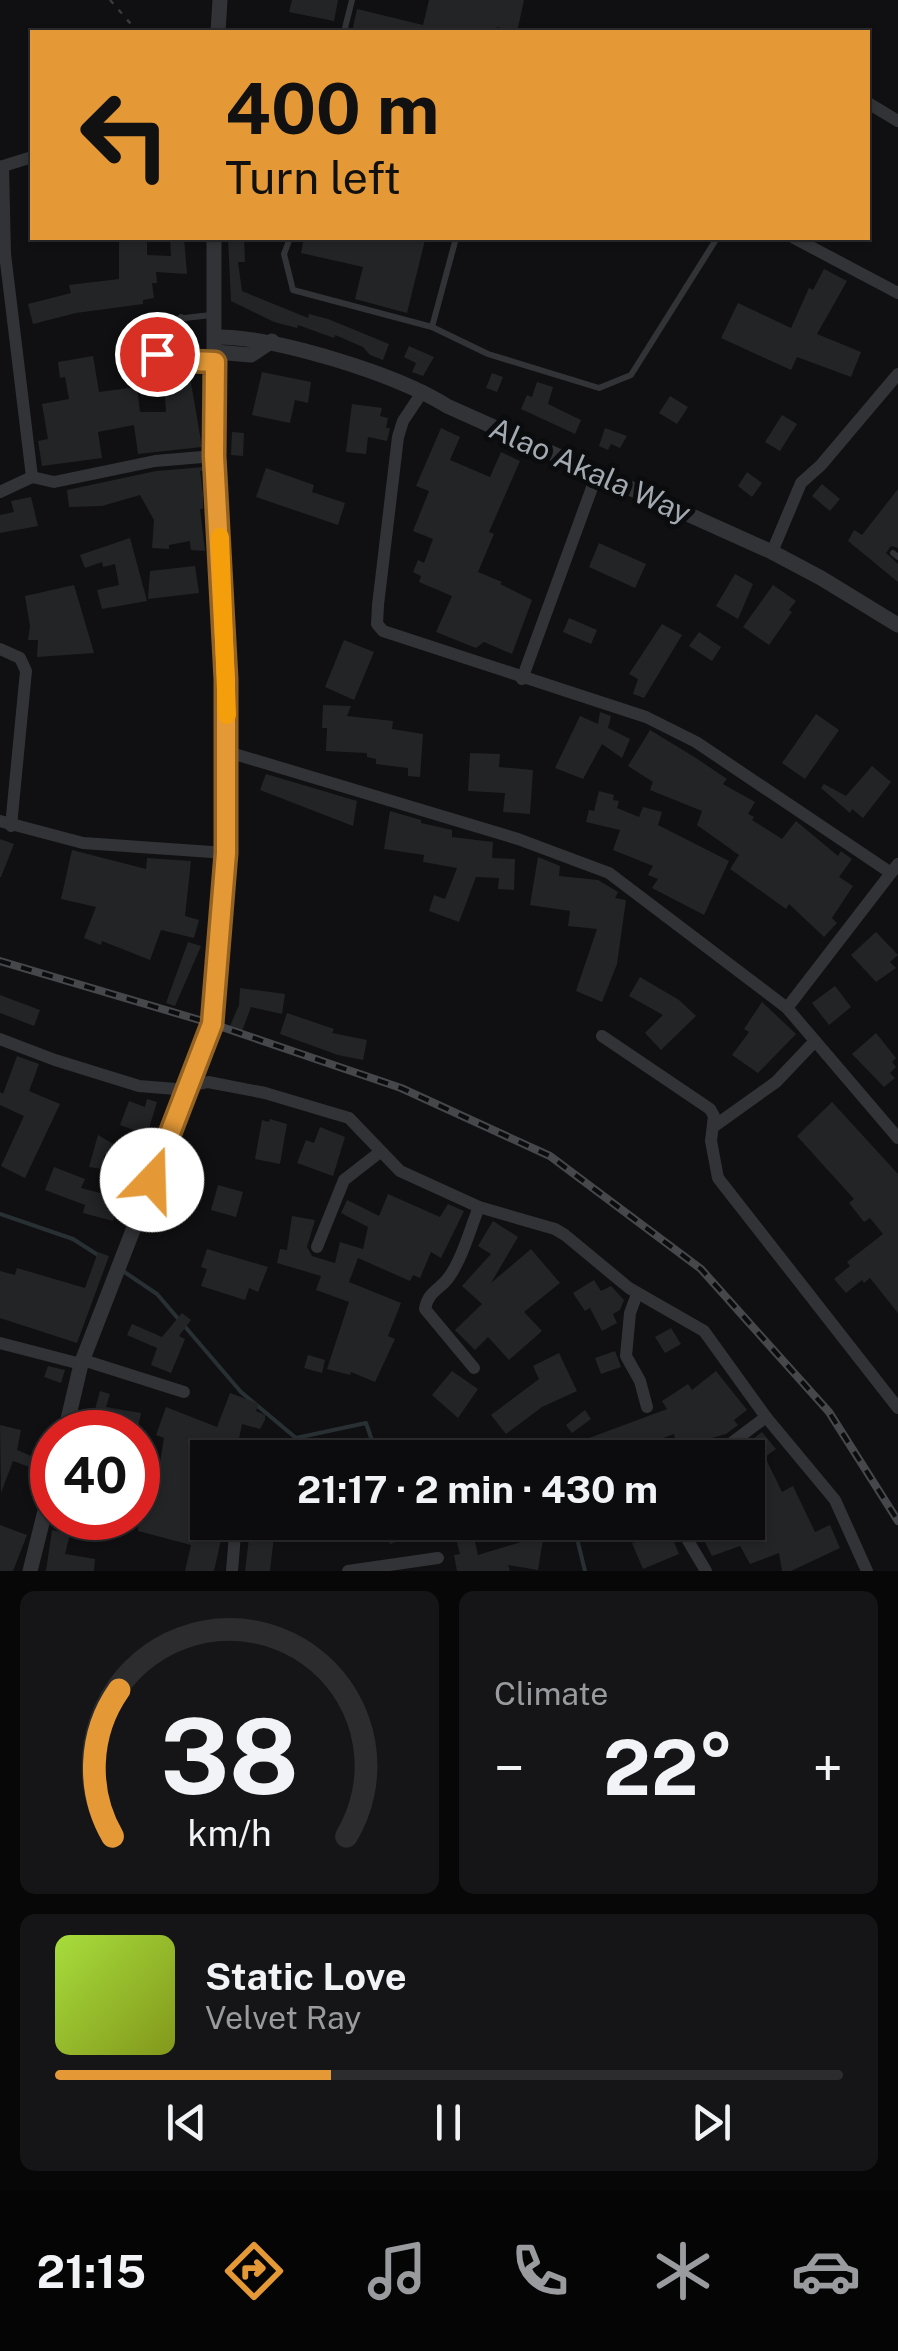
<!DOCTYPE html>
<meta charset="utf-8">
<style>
:root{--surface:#0c0c0e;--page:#151517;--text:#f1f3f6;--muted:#9a9b9e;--line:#2c2c2e;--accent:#e49936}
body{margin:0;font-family:"Public Sans",sans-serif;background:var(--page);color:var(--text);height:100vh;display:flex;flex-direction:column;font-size:38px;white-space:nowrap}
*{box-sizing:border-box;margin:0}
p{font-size:32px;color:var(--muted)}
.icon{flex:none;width:55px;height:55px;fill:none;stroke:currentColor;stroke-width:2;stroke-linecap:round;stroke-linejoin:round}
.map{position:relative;height:1571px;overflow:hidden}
.sheet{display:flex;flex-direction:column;gap:20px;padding:20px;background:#070708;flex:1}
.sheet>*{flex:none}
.guide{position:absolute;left:30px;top:30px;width:840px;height:210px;border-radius:0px;box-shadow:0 2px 8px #0004,0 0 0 2px var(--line);background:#e49936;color:#111;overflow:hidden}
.speed{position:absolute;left:30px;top:1410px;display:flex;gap:20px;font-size:50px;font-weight:700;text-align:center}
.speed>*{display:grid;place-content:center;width:130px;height:130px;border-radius:50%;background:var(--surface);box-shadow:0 2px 8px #0004,0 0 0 2px var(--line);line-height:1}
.speed .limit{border:15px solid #d22;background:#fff;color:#111}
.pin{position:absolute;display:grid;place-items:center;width:85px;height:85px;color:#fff;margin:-42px;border:5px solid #fff;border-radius:50%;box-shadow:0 2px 10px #0007}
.me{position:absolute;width:110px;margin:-55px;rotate:21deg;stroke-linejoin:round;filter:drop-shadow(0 0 8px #0008)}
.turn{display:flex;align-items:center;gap:35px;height:210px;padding:0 30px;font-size:45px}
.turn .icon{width:130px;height:130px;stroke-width:2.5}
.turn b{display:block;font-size:70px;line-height:85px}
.big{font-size:75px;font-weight:700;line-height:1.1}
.sheet .card{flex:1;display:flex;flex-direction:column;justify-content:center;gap:15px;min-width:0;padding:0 35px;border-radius:15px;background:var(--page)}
.sheet .dial{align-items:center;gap:0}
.dial svg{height:260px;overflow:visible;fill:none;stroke:var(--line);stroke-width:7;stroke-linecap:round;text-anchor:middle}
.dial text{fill:var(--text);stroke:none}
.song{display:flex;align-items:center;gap:30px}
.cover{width:120px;height:120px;border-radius:15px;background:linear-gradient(135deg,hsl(80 70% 55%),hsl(70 70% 35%))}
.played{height:10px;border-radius:5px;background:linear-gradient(90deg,var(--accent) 35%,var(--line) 35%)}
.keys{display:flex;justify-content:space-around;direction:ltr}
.heat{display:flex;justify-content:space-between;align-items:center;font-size:55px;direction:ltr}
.sheet .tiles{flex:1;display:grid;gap:20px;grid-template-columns:1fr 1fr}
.card:last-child{grid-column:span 2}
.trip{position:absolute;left:190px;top:1440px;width:575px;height:100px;border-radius:0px;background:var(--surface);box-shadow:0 2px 8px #0004,0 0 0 2px var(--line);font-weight:700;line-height:100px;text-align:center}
.tab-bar{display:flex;height:160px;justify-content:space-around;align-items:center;background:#050506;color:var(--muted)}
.tab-bar .icon{width:70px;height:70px}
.tab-bar .current{color:var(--accent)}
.tab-bar b{font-size:45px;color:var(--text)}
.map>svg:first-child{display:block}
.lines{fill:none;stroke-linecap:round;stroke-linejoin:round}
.stream{stroke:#283034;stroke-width:4}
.building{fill:#232426}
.path{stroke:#383a3d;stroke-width:2.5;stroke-dasharray:5 8;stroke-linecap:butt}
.service{stroke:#323336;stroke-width:6}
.minor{stroke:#323336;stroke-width:12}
.tertiary{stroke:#323336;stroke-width:15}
.rail-casing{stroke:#45474b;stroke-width:8}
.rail{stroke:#0b0c0d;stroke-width:4;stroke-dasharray:11;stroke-linecap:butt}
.route-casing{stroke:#946323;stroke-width:25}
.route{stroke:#e49936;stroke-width:18}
.slow{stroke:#f59e0b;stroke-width:18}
.labels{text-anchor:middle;stroke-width:10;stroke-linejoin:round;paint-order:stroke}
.street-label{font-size:30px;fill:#a3a9b1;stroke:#0b0c0d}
</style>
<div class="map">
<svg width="898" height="1571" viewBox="0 0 898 1571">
<rect width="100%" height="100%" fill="#101012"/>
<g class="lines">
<!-- stream -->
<g class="stream">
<path d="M0,1214L73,1239L98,1255"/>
<path d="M123,1271L157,1294L241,1392L296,1438L366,1423L378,1458"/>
<path d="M573,1522L585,1571"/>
</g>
</g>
<!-- building -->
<g class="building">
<path d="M292,0H338L334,21L289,12Z"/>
<path d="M429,0H524L517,32L497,27L496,32H352L357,9L423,25Z"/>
<path d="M119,238H147V255L171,256L170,238H184L187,274L156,272L157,283H152L154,298L143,300V304L76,313L33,324L28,304L71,293L69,285L119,279Z"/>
<path d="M228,238H244L245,262H238L242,291L308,318L309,314L328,319L389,344L383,360L370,355L363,347L335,335L334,338L298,325L297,328L274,322L231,301Z"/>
<path d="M304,238L425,240L407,313L355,299L363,267L301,253Z"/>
<path d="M824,269L847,281L817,334L861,352L851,377L797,357L791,370L721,338L738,303L791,328L809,288L813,290Z"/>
<path d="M132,328H138L142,359L126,361L122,329Z"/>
<path d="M409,346L434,357L423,376L412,372L416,363L404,357Z"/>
<path d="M93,356L99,392L137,387L140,412H166L164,381L190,377L202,447L138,454L134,425L98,432L102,458L42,466L38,441L48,439L42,404L69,399L65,377L60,378L58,362Z"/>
<path d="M262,372L311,382L308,403L295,400L290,423L252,415Z"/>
<path d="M492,373L503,377L497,392L486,388Z"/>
<path d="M537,382L553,387L548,404L581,420L575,434L521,409L527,395L532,397Z"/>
<path d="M670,396L688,407L677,424L659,413Z"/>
<path d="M352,404L382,408L380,416L388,418L386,428H390L387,441L368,437L366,454L346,452Z"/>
<path d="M782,415L797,424L780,451L765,442Z"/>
<path d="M441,428L460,437L450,460L490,477L501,452L520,461L489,532L494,534L478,572L502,582L500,584L532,600L512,654L484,642L476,648L436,632L452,596L419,582L421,576L413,572L418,560L424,563L433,539L413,531L429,491L416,486Z"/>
<path d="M605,428L627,436L620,448L611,444L608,450L599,446Z"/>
<path d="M232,432L244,433L243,456L231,455Z"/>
<path d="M204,467V471H200L203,493V509H200L205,551L191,550L190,541L169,545V549L152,548L154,520L140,495L102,506L69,507L67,490L156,471Z"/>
<path d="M266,468L314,485L312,492L345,503L338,525L256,497Z"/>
<path d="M747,472L762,483L752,497L738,486Z"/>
<path d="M822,484L840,499L830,511L812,496Z"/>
<path d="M898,489V548L891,546L886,553L898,564V582L848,541L854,530L862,535Z"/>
<path d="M31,497L38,526L0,533V515L14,512L11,501Z"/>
<path d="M130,538L147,601L102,609L97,590L119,585L115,564L103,567L102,562L85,568L80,555Z"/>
<path d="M599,543L646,564L635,588L589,567Z"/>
<path d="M195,566L199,593L148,599L150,571Z"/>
<path d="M735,574L753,584L738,619L716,606Z"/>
<path d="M74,585L94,653L37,657L38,640H28L30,626L25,596Z"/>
<path d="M773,585L796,601L789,610L792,612L769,645L743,627Z"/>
<path d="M569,618L597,630L591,644L563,632Z"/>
<path d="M662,624L682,635L644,698L633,694L638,679L629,674Z"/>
<path d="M699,632L721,647L712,661L689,646Z"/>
<path d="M344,640L374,652L354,700L325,687Z"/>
<path d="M323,705L351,706L347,716L393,721L392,729L423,734L420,777L408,776V768L376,764V759L367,757V753L326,751L327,728H322Z"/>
<path d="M600,712L611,716L608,728L630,739L622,758L602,744L583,779L555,768L580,716L598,724Z"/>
<path d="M816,714L839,730L805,779L782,763Z"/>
<path d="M650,730L696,758L727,779L723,784L755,802L748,814L754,817L752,820L782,839L796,821L838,856L841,851L852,859L839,877L853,886L832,918L837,923L824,937L789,904L786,909L730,869L739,855L697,825L702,811L650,790L653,782L628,766Z"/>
<path d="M470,753L500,754L499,767L533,770L530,814L503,812L505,793L468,791Z"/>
<path d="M872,766L891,782L863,818L852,809L850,813L821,788L824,784L846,796Z"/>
<path d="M266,774L357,801L353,826L260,790Z"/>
<path d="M599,791L614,795L613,800L619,801L617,808L639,817L643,807L662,812L658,825L729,861L704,915L652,888L658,879L648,875L653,866L613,850L620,830L586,822L589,810L594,811Z"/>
<path d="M390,811L421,820V823L452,830V837L493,842L492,858L515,859L514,890L498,889L499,878L476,877L459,922L429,911L434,895L445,899L457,868L423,862L424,855L384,849Z"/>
<path d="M0,839L14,844L1,877H0Z"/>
<path d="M72,850L146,869L147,858L191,861L185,916L199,920L194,938L161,930L150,960L102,941L101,945L84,938L96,907L61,899Z"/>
<path d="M538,857L560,866L559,876L598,880L618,892L615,898L626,900L617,964L602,1002L576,991L597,929L568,926L570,911L530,905Z"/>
<path d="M876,932L898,955L890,962L896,968L876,982L851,955Z"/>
<path d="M188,942L201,946L175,1006L166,1003Z"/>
<path d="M640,977L679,1000L696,1016L661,1050L645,1033L663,1015L629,996Z"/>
<path d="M835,986L851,1007L829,1025L812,1003Z"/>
<path d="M240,988L285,994L282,1014L251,1007L242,1031L230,1026L239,1005Z"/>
<path d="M0,995L40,1010L34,1026L0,1013Z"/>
<path d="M762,1002L796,1034L758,1073L732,1055L749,1032L744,1029Z"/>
<path d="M287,1013L334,1029L332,1033L367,1040L363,1060L338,1055L280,1034Z"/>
<path d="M876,1033L896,1058L892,1062L896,1067L890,1073L895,1078L884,1087L852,1054Z"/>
<path d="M17,1056L39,1064L29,1091L60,1104L25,1178L1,1166L24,1116L0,1105V1092L3,1094Z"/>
<path d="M147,1099L157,1102L147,1135L120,1125L129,1101L145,1107Z"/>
<path d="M832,1102L898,1174V1313L870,1278L864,1283L862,1280L846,1293L834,1279L850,1266L847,1262L883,1234L870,1218L864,1222L849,1203L854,1199L797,1136Z"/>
<path d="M270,1119L287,1124L280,1164L255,1159L262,1120L269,1122Z"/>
<path d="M320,1127L345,1137L333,1176L297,1163L306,1140L314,1143Z"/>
<path d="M98,1135L118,1147L114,1159L104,1155L102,1169L89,1167Z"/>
<path d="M54,1167L85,1179L81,1188L119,1198L113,1221L83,1213L85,1205L45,1190Z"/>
<path d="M218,1185L243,1192L236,1217L211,1210Z"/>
<path d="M388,1194L440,1217L448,1204L464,1211L441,1258L431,1252L420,1278L413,1275L410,1281L358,1258L349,1282L401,1303L388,1336L395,1339L375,1382L351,1372L350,1375L327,1369L349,1302L316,1290L321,1276L277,1263L280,1249L287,1250L292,1216L315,1220L307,1247L312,1256L335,1263L340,1242L363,1249L368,1227L341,1213L347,1200L379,1216Z"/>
<path d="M493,1221L518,1237L491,1283L531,1249L560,1283L524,1312L542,1331L509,1360L488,1337L475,1350L455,1330L482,1304L462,1286L491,1254L478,1246Z"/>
<path d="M207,1249L268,1267L258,1292L249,1288L245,1300L201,1286L207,1269L201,1267Z"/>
<path d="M98,1252L109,1256L77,1343L0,1318V1271L15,1275L17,1268L85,1288Z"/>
<path d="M594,1280L601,1291L611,1286L624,1300L620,1310L613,1314L617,1323L602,1331L590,1308L585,1311L573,1293Z"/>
<path d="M182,1313L191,1320L179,1336L185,1339L171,1373L151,1365L157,1348L127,1335L132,1324L162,1337Z"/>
<path d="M671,1328L681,1344L665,1353L655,1337Z"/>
<path d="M615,1351L621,1367L601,1374L595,1358Z"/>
<path d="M559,1353L577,1391L542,1407L506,1434L491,1415L539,1379L533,1366Z"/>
<path d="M308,1355L325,1360L322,1373L304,1368Z"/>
<path d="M48,1366L65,1370L61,1383L44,1377Z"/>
<path d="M452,1371L478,1389L458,1418L432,1395Z"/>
<path d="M716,1371L747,1410L734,1420L738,1425L726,1434L677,1448L674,1434L609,1458H589L581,1441L667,1409L662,1401L688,1384L692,1390Z"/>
<path d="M100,1391L110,1394L106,1407L141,1413L137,1432L90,1428Z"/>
<path d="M230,1393L259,1404L256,1411L265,1415V1420L260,1429L242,1424L235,1458H208V1522H225L214,1571H185L191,1545L138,1531V1484L145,1464L143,1487L149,1491L156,1486L164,1438L156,1435L166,1407L217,1427Z"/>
<path d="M585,1410L591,1419L572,1433L566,1425Z"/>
<path d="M0,1425L21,1430L17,1450L36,1458L32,1468L13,1461L1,1493Z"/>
<path d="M762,1432L776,1449L765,1457L782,1492L793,1486L815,1532L830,1525L840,1548L791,1571H782L779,1553L750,1564L740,1546L712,1556L703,1538L725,1530L727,1536L765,1522L763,1519L767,1517L752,1484L759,1480L748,1465V1458H712L735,1453Z"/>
<path d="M251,1522H305V1537L274,1536L270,1571H245Z"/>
<path d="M382,1522H417L421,1532L390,1544Z"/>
<path d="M452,1522H498L499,1526L473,1533L478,1555L521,1542L515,1522H551L554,1536L543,1539L538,1570L508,1565L510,1571H457L454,1555L460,1554Z"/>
<path d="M0,1525L27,1535L13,1571H0Z"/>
<path d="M668,1528L679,1554L643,1569L632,1543Z"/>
<path d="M52,1530L70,1534L65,1554L95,1559L94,1571H46Z"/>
</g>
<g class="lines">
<!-- path -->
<path class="path" d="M110,0L138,32"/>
<!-- service -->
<g class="service">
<path d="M344,32L352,0"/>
<path d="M290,238L284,254L293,290L432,327L488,354L599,388L631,375L717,238"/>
<path d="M211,315L158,321L157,354L166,360L214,362"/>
<path d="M181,317V361"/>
<path d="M432,327L456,238"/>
<path d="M893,553L898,557"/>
<path d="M138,1452L149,1456L152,1463L149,1484"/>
</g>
<!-- minor -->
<g class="minor">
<path d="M868,103L898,121"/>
<path d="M3,166L5,254L32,477"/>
<path d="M0,167L32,157"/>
<path d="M794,238L898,293"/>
<path d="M423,391L403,421L398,437L378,605L377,624L383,631L646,717L696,742L891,873"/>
<path d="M0,492L32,477L54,482L155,461L214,456"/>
<path d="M772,552L801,483L821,465L898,374"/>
<path d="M0,649L20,658L26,671L11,826"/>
<path d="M522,679L597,474"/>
<path d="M228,752L518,839L609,873L787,1008L898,1138"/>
<path d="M0,821L83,843L226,853"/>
<path d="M787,1008L898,864"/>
<path d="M602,1036L710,1109L714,1116L711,1141L718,1178L898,1408"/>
<path d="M0,1039L55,1060L139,1086L176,1089L208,1082L265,1093L349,1118L400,1171L479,1207L555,1229L565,1235L629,1288L704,1331L766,1417L835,1500L867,1571"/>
<path d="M713,1127L776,1082L815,1041"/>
<path d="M317,1247L344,1180L380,1152"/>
<path d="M637,1294L630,1313L626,1356L640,1381L647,1407"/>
<path d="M0,1343L81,1364"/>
<path d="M83,1360L184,1392"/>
<path d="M474,1368L425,1309C428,1291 440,1290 449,1277C463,1257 470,1229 479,1207"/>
<path d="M681,1458L716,1445L730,1444L766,1417"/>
<path d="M677,1522L706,1571"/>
<path d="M232,1571L236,1522"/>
<path d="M348,1571L438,1558"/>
</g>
<!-- tertiary -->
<g class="tertiary">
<path d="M218,32L220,0"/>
<path d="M215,337C273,336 397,374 447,406L772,552L821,578L898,625"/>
<path d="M215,352L251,355L272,341"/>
<path d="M65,1432L81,1364L213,1024L226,853L228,752L223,572L214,456V238"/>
<path d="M30,1571L52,1483"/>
</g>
<defs>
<path id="rail" d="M0,961L213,1024L401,1088L550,1156L701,1269L829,1412L898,1521"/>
</defs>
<!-- rail casing -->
<use href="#rail" class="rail-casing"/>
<!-- rail -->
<use href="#rail" class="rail"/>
</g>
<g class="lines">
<defs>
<path id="route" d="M152,1180L212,1024L226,853V679L214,456L215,362L166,360L157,354"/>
</defs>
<!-- route casing -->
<use href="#route" class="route-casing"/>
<!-- route -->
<use href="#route" class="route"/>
<!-- slow -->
<path class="slow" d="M220,537L227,715"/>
</g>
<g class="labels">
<!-- street labels -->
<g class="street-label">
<text transform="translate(590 471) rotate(24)" y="10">Alao Akala Way</text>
</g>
</g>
</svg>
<div class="speed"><div class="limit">40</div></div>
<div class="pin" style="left:157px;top:354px;background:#d93025"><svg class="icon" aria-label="arrive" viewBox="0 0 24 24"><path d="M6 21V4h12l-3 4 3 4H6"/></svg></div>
<svg class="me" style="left:152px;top:1180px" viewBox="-20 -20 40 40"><circle r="19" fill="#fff"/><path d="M0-13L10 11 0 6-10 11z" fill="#e49936"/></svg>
<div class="trip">21:17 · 2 min · 430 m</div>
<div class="guide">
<div class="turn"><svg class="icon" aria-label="left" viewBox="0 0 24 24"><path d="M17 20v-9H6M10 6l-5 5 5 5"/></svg><div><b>400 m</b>Turn left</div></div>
</div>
</div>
<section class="sheet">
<div class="tiles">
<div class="card dial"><svg viewBox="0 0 100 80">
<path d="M14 69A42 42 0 1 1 86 69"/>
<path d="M14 69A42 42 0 0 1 16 24" stroke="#e49936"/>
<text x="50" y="56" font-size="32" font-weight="700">38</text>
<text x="50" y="72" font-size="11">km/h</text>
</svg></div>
<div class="card"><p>Climate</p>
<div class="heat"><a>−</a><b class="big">22°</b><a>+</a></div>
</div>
<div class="card">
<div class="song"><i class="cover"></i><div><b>Static Love</b><p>Velvet Ray</p></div></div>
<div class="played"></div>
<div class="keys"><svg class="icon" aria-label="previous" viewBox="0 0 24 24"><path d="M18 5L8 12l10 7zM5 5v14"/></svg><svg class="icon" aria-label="pause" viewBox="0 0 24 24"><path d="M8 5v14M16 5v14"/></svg><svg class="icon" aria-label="next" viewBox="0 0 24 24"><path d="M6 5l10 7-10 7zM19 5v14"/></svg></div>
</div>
</div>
</section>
<nav class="tab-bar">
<b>21:15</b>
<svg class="icon current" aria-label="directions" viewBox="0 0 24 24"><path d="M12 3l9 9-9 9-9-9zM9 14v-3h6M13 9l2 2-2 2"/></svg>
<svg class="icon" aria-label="music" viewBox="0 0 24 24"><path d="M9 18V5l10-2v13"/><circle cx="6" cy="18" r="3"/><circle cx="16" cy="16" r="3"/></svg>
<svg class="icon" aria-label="phone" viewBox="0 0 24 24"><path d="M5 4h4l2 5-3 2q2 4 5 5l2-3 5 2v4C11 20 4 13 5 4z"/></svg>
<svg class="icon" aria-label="climate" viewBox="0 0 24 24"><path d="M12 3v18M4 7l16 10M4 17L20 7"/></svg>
<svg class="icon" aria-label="car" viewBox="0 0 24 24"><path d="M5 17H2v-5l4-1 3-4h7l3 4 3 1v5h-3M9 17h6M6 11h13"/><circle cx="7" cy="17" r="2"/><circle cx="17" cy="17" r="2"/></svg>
</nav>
